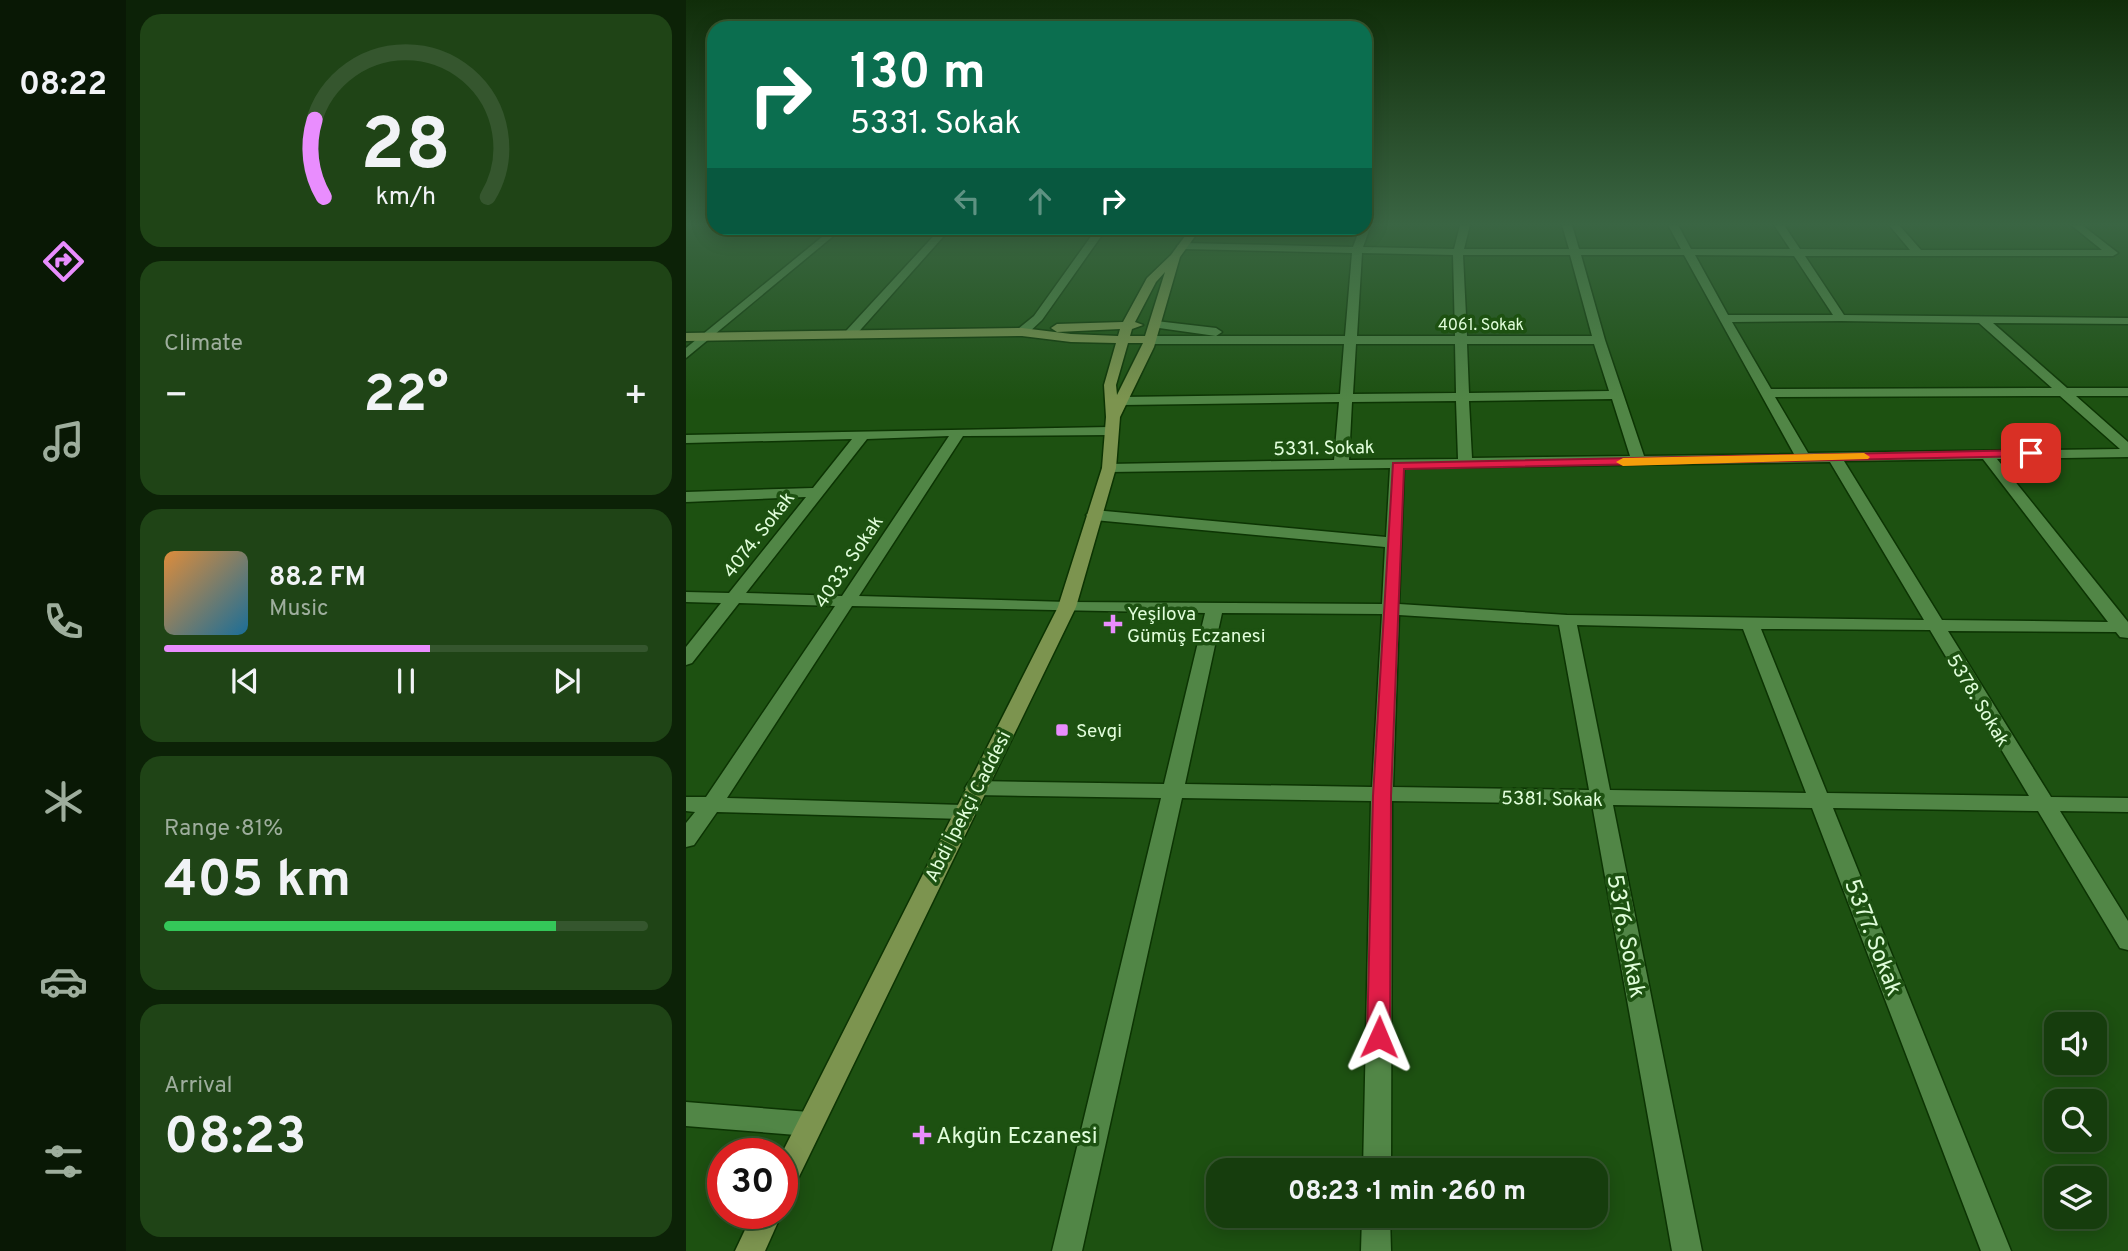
<!DOCTYPE html>
<meta charset="utf-8">
<style>
:root{--surface:#163d0d;--page:#1f4416;--text:#f1f3f6;--muted:#9eae9d;--line:#35562e;--accent:#e98dfe}
body{margin:0;font-family:Overpass,sans-serif;background:var(--page);color:var(--text);height:100vh;display:flex;flex-direction:column;font-size:26px;white-space:nowrap}
*{box-sizing:border-box;margin:0}
p{font-size:23px;color:var(--muted)}
.icon{flex:none;width:38px;height:38px;fill:none;stroke:currentColor;stroke-width:2;stroke-linecap:round;stroke-linejoin:round}
.map{position:relative;flex:1;overflow:hidden}
.drawer{display:flex;flex-direction:column;gap:14px;padding:14px;background:#0c2207;width:560px}
.drawer>*{flex:none}
.banner{position:absolute;left:21px;top:21px;width:665px;height:214px;border-radius:21px;box-shadow:0 4px 18px #0003,0 0 0 2px var(--line);background:#0b6e4f;color:#fff;overflow:hidden}
.buttons{position:absolute;left:1358px;top:1012px;display:grid;gap:14px}
.buttons a{display:grid;place-items:center;width:63px;height:63px;border-radius:14px;background:var(--surface);box-shadow:0 4px 18px #0003,0 0 0 2px var(--line);font-size:35px}
.speed{position:absolute;left:21px;top:1138px;display:flex;gap:14px;font-size:35px;font-weight:700;text-align:center}
.speed>*{display:grid;place-content:center;width:91px;height:91px;border-radius:50%;background:var(--surface);box-shadow:0 4px 18px #0003,0 0 0 2px var(--line);line-height:1}
.speed .limit{border:10px solid #d22;background:#fff;color:#111}
.pin{position:absolute;display:grid;place-items:center;width:60px;height:60px;color:#fff;margin:-30px;border-radius:14px;box-shadow:0 4px 10px #0006}
.me{position:absolute;width:77px;margin:-38px;rotate:1deg;stroke-linejoin:round;filter:drop-shadow(0 0 5px #0008)}
.turn{display:flex;align-items:center;gap:24px;height:147px;padding:0 28px;font-size:32px}
.turn .icon{width:91px;height:91px;stroke-width:2.5}
.turn b{display:block;font-size:49px;line-height:60px}
.lanes{display:flex;align-items:center;height:66px;padding:0 28px;background:#0003;justify-content:center;gap:35px;direction:ltr}
.lanes .off{opacity:.35}
.big{font-size:52px;font-weight:700;line-height:1.1}
.drawer .tile{flex:1;display:flex;flex-direction:column;justify-content:center;gap:10px;min-width:0;padding:0 24px;border-radius:21px;background:var(--page)}
.drawer .dial{align-items:center;gap:0}
.dial svg{height:182px;overflow:visible;fill:none;stroke:var(--line);stroke-width:7;stroke-linecap:round;text-anchor:middle}
.dial text{fill:var(--text);stroke:none}
.song{display:flex;align-items:center;gap:21px}
.cover{width:84px;height:84px;border-radius:10px;background:linear-gradient(135deg,hsl(30 70% 55%),hsl(200 70% 35%))}
.played{height:7px;border-radius:4px;background:linear-gradient(90deg,var(--accent) 55%,var(--line) 55%)}
.keys{display:flex;justify-content:space-around;direction:ltr}
.heat{display:flex;justify-content:space-between;align-items:center;font-size:38px;direction:ltr}
.charge{height:10px;border-radius:5px;background:linear-gradient(90deg,#34c759 81%,var(--line) 0)}
.trip{position:absolute;left:520px;top:1158px;width:402px;height:70px;border-radius:21px;background:var(--surface);box-shadow:0 4px 18px #0003,0 0 0 2px var(--line);font-weight:700;line-height:70px;text-align:center}
main{display:flex;flex:1;min-height:0}
.dock{display:flex;flex-direction:column;width:126px;justify-content:space-around;align-items:center;background:#091805;color:var(--muted)}
.dock .icon{width:49px;height:49px}
.dock .on{color:var(--accent)}
.dock b{font-size:32px;color:var(--text)}
.map>svg:first-child{display:block}
.lines{fill:none;stroke-linecap:round;stroke-linejoin:round}
.minor-casing{stroke:#0c3403;stroke-width:3}
.secondary-casing{stroke:#0c3403;stroke-width:3}
.minor{fill:#518646;fill-rule:evenodd}
.secondary{fill:#7c944f;fill-rule:evenodd}
.route{fill:#e11d48;stroke:#92132f;stroke-width:2}
.slow{fill:#f59e0b}
.poi-dot{fill:#e98dfe;stroke:#1d5111;stroke-width:2.5}
.labels{text-anchor:middle;stroke-width:7;stroke-linejoin:round;paint-order:stroke}
.far-street-label{font-size:16px;fill:#e0fdda;stroke:#1d5111}
.street-label{font-size:19px;fill:#e0fdda;stroke:#1d5111}
.poi-label{font-size:19px;fill:#e0fdda;stroke:#1d5111;text-anchor:start}
.near-street-label{font-size:23px;fill:#e0fdda;stroke:#1d5111}
.near-poi-label{font-size:23px;fill:#e0fdda;stroke:#1d5111;text-anchor:start}
</style>
<main>
<nav class="dock">
<b>08:22</b>
<svg class="icon on" aria-label="directions" viewBox="0 0 24 24"><path d="M12 3l9 9-9 9-9-9zM9 14v-3h6M13 9l2 2-2 2"/></svg>
<svg class="icon" aria-label="music" viewBox="0 0 24 24"><path d="M9 18V5l10-2v13"/><circle cx="6" cy="18" r="3"/><circle cx="16" cy="16" r="3"/></svg>
<svg class="icon" aria-label="phone" viewBox="0 0 24 24"><path d="M5 4h4l2 5-3 2q2 4 5 5l2-3 5 2v4C11 20 4 13 5 4z"/></svg>
<svg class="icon" aria-label="climate" viewBox="0 0 24 24"><path d="M12 3v18M4 7l16 10M4 17L20 7"/></svg>
<svg class="icon" aria-label="car" viewBox="0 0 24 24"><path d="M5 17H2v-5l4-1 3-4h7l3 4 3 1v5h-3M9 17h6M6 11h13"/><circle cx="7" cy="17" r="2"/><circle cx="17" cy="17" r="2"/></svg>
<svg class="icon" aria-label="filters" viewBox="0 0 24 24"><path d="M4 7h16M4 17h16"/><circle cx="9" cy="7" r="2"/><circle cx="15" cy="17" r="2"/></svg>
</nav>
<section class="drawer">
<div class="tile dial"><svg viewBox="0 0 100 80">
<path d="M14 69A42 42 0 1 1 86 69"/>
<path d="M14 69A42 42 0 0 1 10 35" stroke="#e98dfe"/>
<text x="50" y="56" font-size="32" font-weight="700">28</text>
<text x="50" y="72" font-size="11">km/h</text>
</svg></div>
<div class="tile"><p>Climate</p>
<div class="heat"><a>−</a><b class="big">22°</b><a>+</a></div>
</div>
<div class="tile">
<div class="song"><i class="cover"></i><div><b>88.2 FM</b><p>Music</p></div></div>
<div class="played"></div>
<div class="keys"><svg class="icon" aria-label="previous" viewBox="0 0 24 24"><path d="M18 5L8 12l10 7zM5 5v14"/></svg><svg class="icon" aria-label="pause" viewBox="0 0 24 24"><path d="M8 5v14M16 5v14"/></svg><svg class="icon" aria-label="next" viewBox="0 0 24 24"><path d="M6 5l10 7-10 7zM19 5v14"/></svg></div>
</div>
<div class="tile"><p>Range · 81%</p><b class="big">405 km</b><div class="charge"></div></div>
<div class="tile"><p>Arrival</p><b class="big">08:23</b></div>
</section>
<div class="map">
<svg width="1442" height="1251" viewBox="0 0 1442 1251">
<rect width="100%" height="100%" fill="#1d5111"/>
<g class="lines">
<defs>
<g id="minor">
<path d="M679,225H685L677,247L768,249L774,225H784L778,249H883L876,225H886L893,249H995L982,225H992L1005,249H1104L1088,225H1098L1114,249L1224,250L1203,225H1213L1235,250H1416L1385,225H1396L1432,253L1427,256H1119L1158,315L1442,318V324L1307,323L1381,388H1442V396H1390L1442,442V457L1311,459L1442,622V638L1434,637L1430,632L1262,631L1365,797L1442,798V812L1374,811L1442,921V950L1434,948L1352,811L1147,808L1325,1251H1295L1126,808L927,805L1016,1251H986L906,804L706,801L705,1171H677L685,801L496,798L396,1251H366L475,798L289,795L282,793L279,788L282,783L289,781L478,784L519,613L166,606L41,798L277,805L284,807L288,812L284,817L277,819L31,812L8,845L0,847V823L9,812L0,811V797H20L149,606L53,603L6,663L0,665V647L35,603L0,602V592L43,593L120,497L0,502V492L127,488L166,439L0,443V435L424,427L431,431L424,435L277,436L173,596L381,602L696,604L699,547L408,520L400,515L408,510L700,537L704,468L423,472L416,468L423,464L648,460L653,402L436,405L429,401L436,397L654,394L658,344H464L458,340L464,336H659L666,253L496,249L491,246L496,243L667,247L674,228ZM676,253L767,255L769,336H671ZM777,255H884L906,336H781ZM895,255H998L1108,454L958,456L919,340ZM1009,255L1108,256L1147,315H1042ZM1155,321L1293,323L1366,388L1085,389L1046,322ZM670,344H769L770,393L667,394ZM781,344H908L923,391L783,393ZM1374,396L1434,449L1122,453L1089,397ZM926,399L944,456L786,458L783,401ZM770,401L772,459L663,460L666,402ZM263,436L156,596L60,593L181,439ZM1297,459L1422,622L1256,620L1158,461ZM1144,462L1238,620L881,615L713,604L718,468ZM536,613L696,614L686,787L499,784ZM713,615L873,625L903,790L707,787ZM891,625L1057,629L1120,793L924,790ZM1075,629L1244,630L1343,796L1141,793Z"/>
<path d="M147,228H157L0,358V348Z"/>
<path d="M255,228H265L168,337H160V331Z"/>
<path d="M411,228H421L356,320L340,335H332V329L348,316Z"/>
<path d="M470,321L530,328L536,332L530,336L466,327V323Z"/>
<path d="M0,1102L123,1112L133,1115L137,1124L133,1133L123,1136L0,1126Z"/>
<path d="M676,1216H704L705,1251H675Z"/>
</g>
<g id="secondary">
<path d="M505,228H515L494,257L468,347L434,417L430,468L390,607L106,1191L96,1195V1153L372,607L416,468L420,417L418,385L430,343L385,342L336,336L0,341V333L336,328L385,334L432,336L434,329L371,332L365,328L371,324L437,322L461,278L485,255ZM479,272L459,336H444L446,329L457,325L449,322L470,282ZM442,343H457L431,395L430,385Z"/>
<path d="M67,1213H96L79,1251H49Z"/>
</g>
</defs>
<!-- minor casing -->
<use href="#minor" class="minor-casing"/>
<!-- secondary casing -->
<use href="#secondary" class="secondary-casing"/>
<!-- minor -->
<use href="#minor" class="minor"/>
<!-- secondary -->
<use href="#secondary" class="secondary"/>
</g>
<!-- sky -->
<linearGradient id="sky" x2="0" y2="1"><stop stop-color="#102d09"/><stop offset="0.56" stop-color="#3a6543"/><stop offset="1" stop-color="#3a6543" stop-opacity="0"/></linearGradient>
<rect width="1442" height="400" fill="url(#sky)"/>
<!-- route -->
<path class="route" d="M1345,450L1352,453L1350,456L718,469L705,796L704,1037L701,1044L693,1047L684,1044L681,1037L687,796L707,463Z"/>
<!-- slow -->
<path class="slow" d="M1178,453L1184,457L1182,459L937,466L930,462L937,458Z"/>
<!-- markers -->
<g class="poi-dot">
<path d="M423.5 613.5h7v7h7v7h-7v7h-7v-7h-7v-7h7z"/>
<rect x="369" y="723" width="14" height="14" rx="3.5"/>
<path d="M232.5 1124.5h7v7h7v7h-7v7h-7v-7h-7v-7h7z"/>
</g>
<g class="labels">
<!-- far-street labels -->
<g class="far-street-label">
<text x="795" y="330">4061. Sokak</text>
</g>
<!-- street labels -->
<g class="street-label">
<text transform="translate(638 447) rotate(-1)" y="7">5331. Sokak</text>
<text transform="translate(72 534) rotate(-52)" y="7">4074. Sokak</text>
<text transform="translate(162 561) rotate(-56)" y="7">4033. Sokak</text>
<text transform="translate(1293 700) rotate(59)" y="7">5378. Sokak</text>
<text transform="translate(866 798) rotate(1)" y="7">5381. Sokak</text>
<text transform="translate(281 806) rotate(-63)" y="7">Abdi İpekçi Caddesi</text>
</g>
<!-- poi labels -->
<g class="poi-label">
<text x="441" y="620">Yeşilova<tspan x="441" dy="22">Gümüş Eczanesi</tspan></text>
<text x="390" y="737">Sevgi</text>
</g>
<!-- near-street labels -->
<g class="near-street-label">
<text transform="translate(941 936) rotate(79)" y="8">5376. Sokak</text>
<text transform="translate(1188 937) rotate(69)" y="8">5377. Sokak</text>
</g>
<!-- near-poi labels -->
<g class="near-poi-label">
<text x="250" y="1143">Akgün Eczanesi</text>
</g>
</g>
</svg>
<div class="buttons">
<a><svg class="icon" aria-label="sound" viewBox="0 0 24 24"><path d="M4 9h4l5-4v14l-5-4H4zM17 9q2 3 0 6"/></svg></a>
<a><svg class="icon" aria-label="search" viewBox="0 0 24 24"><circle cx="10" cy="10" r="6"/><path d="M15 15l6 6"/></svg></a>
<a><svg class="icon" aria-label="layers" viewBox="0 0 24 24"><path d="M12 4l9 5-9 5-9-5zM3 14l9 5 9-5"/></svg></a>
</div>
<div class="speed"><div class="limit">30</div></div>
<div class="pin" style="left:1345px;top:453px;background:#d93025"><svg class="icon" aria-label="arrive" viewBox="0 0 24 24"><path d="M6 21V4h12l-3 4 3 4H6"/></svg></div>
<svg class="me" style="left:693px;top:1037px" viewBox="-20 -20 40 40"><path d="M0-17L14 15 0 8-14 15z" fill="#e11d48" stroke="#fff" stroke-width="4"/></svg>
<div class="trip">08:23 · 1 min · 260 m</div>
<div class="banner">
<div class="turn"><svg class="icon" aria-label="right" viewBox="0 0 24 24"><path d="M7 20v-9h11M14 6l5 5-5 5"/></svg><div><b>130 m</b>5331. Sokak</div></div>
<div class="lanes"><svg class="icon off" aria-label="left" viewBox="0 0 24 24"><path d="M17 20v-9H6M10 6l-5 5 5 5"/></svg><svg class="icon off" aria-label="ahead" viewBox="0 0 24 24"><path d="M12 20V5M6 11l6-6 6 6"/></svg><svg class="icon" aria-label="right" viewBox="0 0 24 24"><path d="M7 20v-9h11M14 6l5 5-5 5"/></svg></div>
</div>
</div>
</main>
